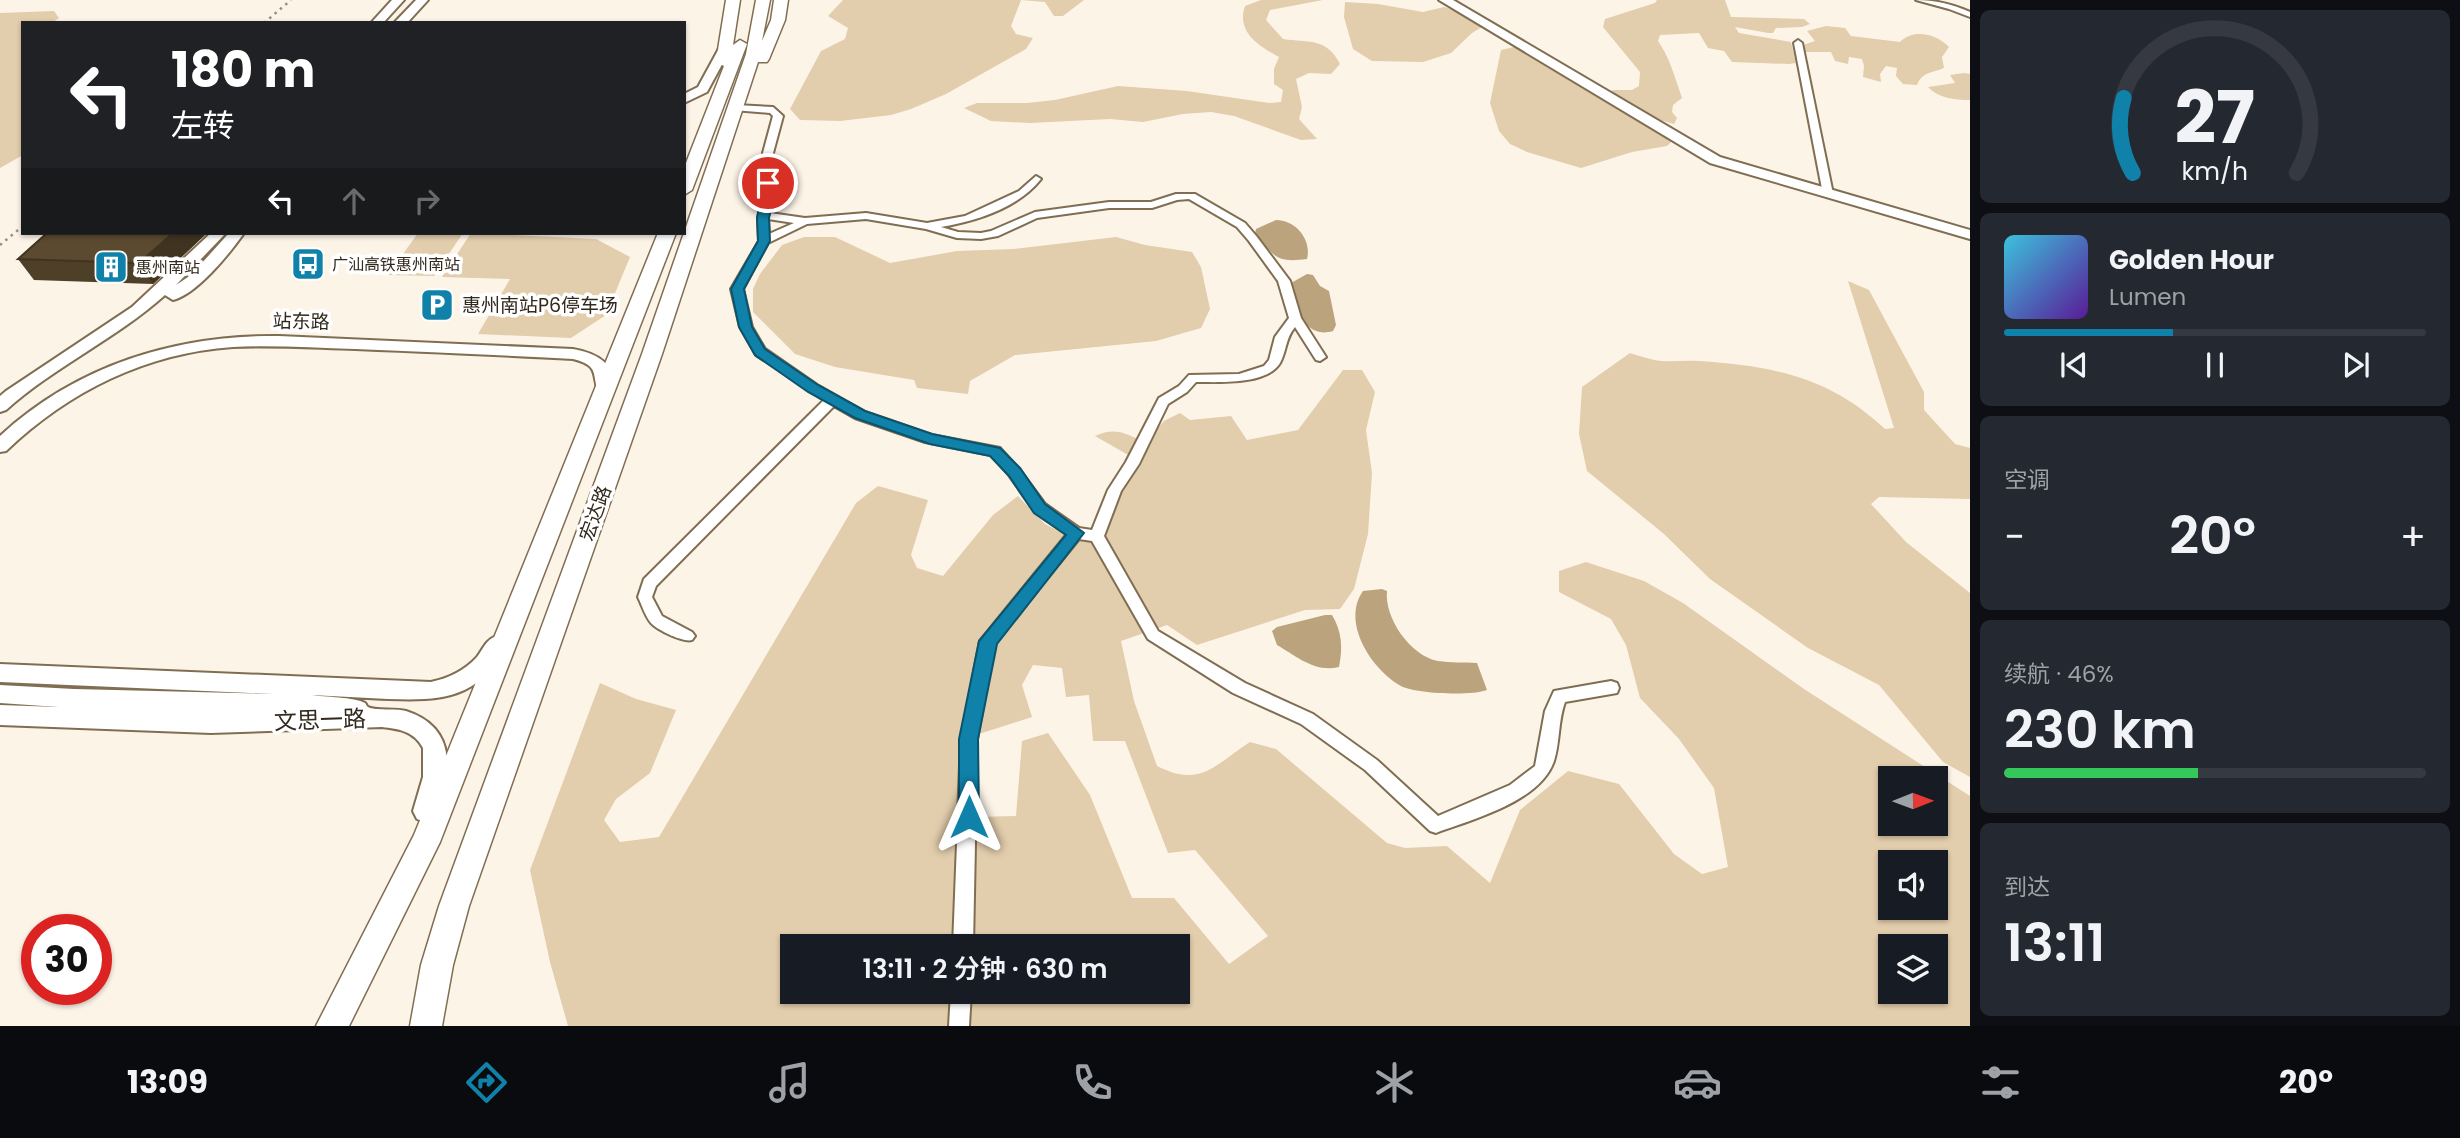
<!DOCTYPE html>
<html lang="zh">
<meta charset="utf-8">
<style>
:root{--surface:#171b24;--page:#242831;--text:#f1f3f6;--muted:#9ea1a6;--line:#363941;--accent:#1082a9}
body{margin:0;font-family:Poppins,"Noto Sans SC",sans-serif;background:var(--page);color:var(--text);height:100vh;display:flex;flex-direction:column;font-size:26px;white-space:nowrap}
*{box-sizing:border-box;margin:0}
p{font-size:23px;color:var(--muted)}
.icon{flex:none;width:38px;height:38px;fill:none;stroke:currentColor;stroke-width:2;stroke-linecap:round;stroke-linejoin:round}
.map{position:relative;flex:1;overflow:hidden}
.sheet{display:flex;flex-direction:column;gap:10px;padding:10px;background:#0d0f14;width:490px}
.sheet>*{flex:none}
.top-card{position:absolute;left:21px;top:21px;width:665px;height:214px;border-radius:0px;box-shadow:0 2px 5px #0004;background:#202124;color:#fff;overflow:hidden}
.needle{width:46px;rotate:89deg}
.buttons{position:absolute;left:1878px;top:766px;display:grid;gap:14px}
.buttons a{display:grid;place-items:center;width:70px;height:70px;border-radius:0px;background:var(--surface);box-shadow:0 2px 5px #0004;font-size:35px}
.speed{position:absolute;left:21px;top:914px;display:flex;gap:14px;font-size:35px;font-weight:700;text-align:center}
.speed>*{display:grid;place-content:center;width:91px;height:91px;border-radius:50%;background:var(--surface);box-shadow:0 2px 5px #0004;line-height:1}
.speed .limit{border:10px solid #d22;background:#fff;color:#111}
.pin{position:absolute;display:grid;place-items:center;width:60px;height:60px;color:#fff;margin:-30px;border:4px solid #fff;border-radius:50%;box-shadow:0 2px 7px #0007}
.me{position:absolute;width:77px;margin:-38px;rotate:0deg;stroke-linejoin:round;filter:drop-shadow(0 0 5px #0008)}
.turn{display:flex;align-items:center;gap:24px;height:147px;padding:0 35px;font-size:32px}
.turn .icon{width:91px;height:91px;stroke-width:2.5}
.turn b{display:block;font-size:49px;line-height:60px}
.lanes{display:flex;align-items:center;height:66px;padding:0 35px;background:#0003;justify-content:center;gap:35px;direction:ltr}
.lanes .off{opacity:.35}
.big{font-size:52px;font-weight:600;line-height:1.1}
.sheet .tile{flex:1;display:flex;flex-direction:column;justify-content:center;gap:10px;min-width:0;padding:0 24px;border-radius:10px;background:var(--page)}
.sheet .dial{align-items:center;gap:0}
.dial svg{height:182px;overflow:visible;fill:none;stroke:var(--line);stroke-width:7;stroke-linecap:round;text-anchor:middle}
.dial text{fill:var(--text);stroke:none}
.song{display:flex;align-items:center;gap:21px}
.cover{width:84px;height:84px;border-radius:10px;background:linear-gradient(135deg,hsl(190 70% 55%),hsl(270 70% 35%))}
.played{height:7px;border-radius:4px;background:linear-gradient(90deg,var(--accent) 40%,var(--line) 40%)}
.keys{display:flex;justify-content:space-around;direction:ltr}
.heat{display:flex;justify-content:space-between;align-items:center;font-size:38px;direction:ltr}
.charge{height:10px;border-radius:5px;background:linear-gradient(90deg,#34c759 46%,var(--line) 0)}
.trip{position:absolute;left:780px;top:934px;width:410px;height:70px;border-radius:0px;background:var(--surface);box-shadow:0 2px 5px #0004;font-weight:600;line-height:70px;text-align:center}
.menu{display:flex;height:112px;justify-content:space-around;align-items:center;background:#090b0e;color:var(--muted)}
.menu .icon{width:49px;height:49px}
.menu .current{color:var(--accent)}
.menu b{font-size:32px;color:var(--text)}
main{display:flex;flex:1;min-height:0}
.map>svg:first-child{display:block}
.green{fill:#e2cdac;fill-rule:evenodd}
.water{fill:#bba37d}
.lines{fill:none;stroke-linecap:round;stroke-linejoin:round}
.street-casing{stroke:#806e52;stroke-width:4}
.secondary-casing{stroke:#806e52;stroke-width:4}
.primary-casing{stroke:#806e52;stroke-width:3}
.street{fill:#fff;fill-rule:evenodd}
.secondary{fill:#fff;fill-rule:evenodd}
.primary{fill:#fff;fill-rule:evenodd}
.rail{stroke:#978f83;stroke-width:2.5;stroke-dasharray:2.5 4.5;stroke-linecap:butt}
.wall{fill:#4e4028}
.shaded-wall{fill:#403421}
.building{fill:#5b4a2f;stroke:#403421;stroke-width:2}
.route{fill:#1082a9;stroke:#0a546e;stroke-width:2}
.labels{text-anchor:middle;stroke-width:7;stroke-linejoin:round;paint-order:stroke}
.far-poi-label{font-size:16px;fill:#31291d;stroke:#fff;text-anchor:start}
.poi-label{font-size:19px;fill:#31291d;stroke:#fff;text-anchor:start}
.street-label{font-size:19px;fill:#31291d;stroke:#fff}
.near-street-label{font-size:23px;fill:#31291d;stroke:#fff}
</style>
<main>
<div class="map">
<svg width="1970" height="1026" viewBox="0 0 1970 1026">
<rect width="100%" height="100%" fill="#fdf4e8"/>
<!-- green -->
<g class="green">
<path d="M843,0H1084L1063,16H1054L1045,2L1021,0L1011,26L1016,34L1033,38L1026,49L946,94L911,109L891,115L840,121L800,120L790,109L821,51L845,39L848,28L828,16Z"/>
<path d="M1261,0H1323L1270,10L1266,20L1283,39C1309,43 1326,37 1340,64L1331,74L1309,73L1296,79L1302,107L1299,119L1317,139L1301,140L1234,116L1211,112L1183,114L1143,122L1110,119L1030,123L991,121L964,108L977,103H1027L1055,100L1118,86L1187,91L1269,103L1281,102L1283,90L1274,84V69L1279,57C1259,46 1236,32 1245,6Z"/>
<path d="M1657,0H1725L1731,17L1804,19L1810,24L1802,27L1776,28L1773,33H1768L1735,27L1739,33L1791,42L1796,63L1789,64L1732,62L1724,51L1708,48L1699,33L1660,35L1658,41C1670,58 1675,78 1682,98L1673,105L1672,112L1677,118L1674,124L1657,119L1610,93L1613,90H1632L1639,86L1640,72L1603,27L1605,19L1655,3Z"/>
<path d="M1345,2L1378,4L1423,12L1444,7L1461,13L1482,27L1472,33L1451,53L1423,62L1372,61L1353,49L1344,17Z"/>
<path d="M54,11L59,18L52,23H23V155L0,168V13Z"/>
<path d="M1826,26L1845,28L1851,36L1900,42C1913,28 1937,34 1949,47L1942,57L1944,68C1932,73 1922,72 1917,85L1903,84L1896,76L1897,68L1886,66L1880,74L1881,82L1863,77L1864,66L1862,59L1849,57L1848,64L1835,61L1831,52H1805L1803,45L1815,41L1807,31Z"/>
<path d="M1519,46L1673,140L1667,146L1632,152L1581,168L1527,152L1510,144L1499,131L1490,103L1501,50Z"/>
<path d="M1964,73L1970,74V100C1955,100 1938,98 1928,87L1955,83L1950,75Z"/>
<path d="M418,233H463L434,276L388,275Z"/>
<path d="M471,233L596,239L630,257L606,315L571,338L478,334L510,279L442,277Z"/>
<path d="M804,237H835L890,263L957,251L1014,249L1116,237L1145,245L1192,252L1201,267L1210,309L1201,328L1156,341L1015,355L970,381L968,394L917,388L914,380L835,367L795,354L753,312V289L760,274L782,245Z"/>
<path d="M1848,281L1869,290L1924,392V410L1955,444L1970,448V499L1879,497L1871,504L1906,542L1970,593V777L1943,762L1879,685L1808,648L1710,579L1664,534L1587,471L1579,434L1582,387L1630,353C1640,356 1651,360 1661,361C1674,362 1686,360 1699,361C1773,366 1830,377 1885,429L1894,428Z"/>
<path d="M1343,370H1362L1375,392L1366,430L1372,473L1368,534L1354,589L1340,609L1305,610L1197,645L1167,625L1121,641L1134,701L1157,766C1201,788 1213,766 1250,742L1276,749L1387,843L1405,848L1447,846L1490,883L1520,810L1568,771L1619,784L1674,854L1702,874L1728,867L1714,788L1679,739L1640,698L1626,645L1611,619L1559,592V571L1586,562L1644,581L1683,603L1804,689L1970,796V1026H568L550,962L530,870L600,683L636,699L676,710L650,773L616,799L604,820L620,842L659,837L856,503L878,486L928,500L911,555L917,568L943,576L993,515L1018,496L1045,524L1079,541L1107,530L1130,456L1095,436C1115,427 1126,433 1145,443L1164,421L1180,413L1190,420L1231,416L1247,440L1298,430ZM1033,665L1062,668L1066,697L1089,695L1093,741H1125L1168,853L1195,850L1268,936L1229,964L1174,898H1132L1090,795L1048,733L1022,741L1016,816L977,817L979,734L1032,717L1022,685ZM1890,779H1936V824H1890ZM1890,863H1936V908H1890ZM793,947H1178V992H793ZM1890,947H1936V992H1890Z"/>
</g>
<!-- water -->
<g class="water">
<path d="M1276,220C1296,220 1312,240 1307,259C1276,263 1275,257 1255,234L1256,229Z"/>
<path d="M1307,274L1313,275L1320,286L1329,291L1336,325L1333,331C1303,340 1296,305 1291,283Z"/>
<path d="M1382,589L1387,591C1384,617 1410,656 1438,661C1450,663 1464,662 1477,663L1487,690C1471,696 1417,694 1401,686C1371,669 1341,622 1363,591Z"/>
<path d="M1325,615H1332C1342,632 1343,647 1339,667C1315,673 1296,656 1277,645L1272,631L1277,627Z"/>
</g>
<g class="lines">
<defs>
<g id="street">
<path d="M1916,0C1935,0 1952,4 1970,12V17L1949,9Z"/>
<path d="M1798,40L1802,43L1833,194L1828,197L1823,194L1794,43Z"/>
<path d="M736,105L773,107L783,116L773,153V198L770,213L805,218L866,213L927,223L965,216L1019,191L1036,176L1041,179C1018,208 976,221 941,227L958,232L981,233L991,231L1035,212L1109,202H1151L1176,194H1195L1245,223L1257,237L1290,281L1301,318L1326,357L1320,361L1316,360L1295,327C1285,339 1287,350 1280,363C1267,385 1219,382 1196,382L1187,392L1168,404L1139,464L1121,491L1104,536L1158,631L1245,683L1313,714L1377,760L1438,816L1510,785L1535,766L1545,711L1554,691L1611,681L1617,683L1619,688L1617,693L1565,702C1558,721 1560,742 1554,761C1540,802 1473,819 1436,833L1430,831L1365,770L1301,724L1233,693L1148,639L1092,541L1079,539L995,643L977,739L973,947H953L961,739L980,641L1067,534L1035,512L1009,475L991,455L925,442L855,418L834,406L656,586L652,597L662,616L692,632L695,636L692,640C684,643 657,630 651,623C645,616 642,605 638,597L644,579L824,400L756,355L740,327L731,289L759,241L758,218L763,198V153L773,116L770,113L733,110V106ZM1189,199L1237,227L1249,241L1278,281L1289,318L1275,337L1269,360L1264,366L1239,374L1189,375L1179,386L1159,398L1126,462L1108,490L1092,530L1079,528L1045,504L1019,469L1000,448L932,435L865,412L817,385L765,349L752,327L743,289L768,243L807,224L866,219L926,229L957,238L981,239L998,236L1037,218L1109,208H1152L1177,200ZM768,219L794,223L769,234Z"/>
<path d="M951,992H971L969,1026H949Z"/>
</g>
<g id="secondary">
<path d="M392,0H404L383,23H371Z"/>
<path d="M416,0H428L407,23H394Z"/>
<path d="M1439,0H1453L1720,157L1970,230V239L1710,163Z"/>
<path d="M722,43L732,46L707,92L684,103V94L698,87Z"/>
<path d="M211,233H226L176,285L191,275L229,233H244C230,253 197,294 173,300L165,295C116,339 55,366 6,410L0,412V396L6,391L132,307Z"/>
<path d="M279,336L573,349C596,353 616,363 614,390L605,396L599,394C591,375 601,366 573,359C501,355 428,352 355,349C315,348 274,345 233,347C146,353 69,391 6,451L0,452V436C77,365 175,335 279,336Z"/>
<path d="M496,636L504,639L507,645C479,699 442,701 388,699C362,698 337,696 311,695C324,697 355,697 365,703C366,704 367,707 368,707C375,711 396,708 406,711C459,728 452,777 433,819L425,822L417,819L413,811L423,777V748C414,731 399,729 382,727L211,733L0,725V705L58,707L0,703V685L74,689L274,694L0,682V664L431,682C449,678 464,671 477,657C483,649 486,640 496,636Z"/>
</g>
<g id="primary">
<path d="M726,0H740L733,45L740,40L747,44L692,190L684,195V168L724,66L716,62Z"/>
<path d="M756,0H770L762,41L771,20L774,0H788L785,20L769,59L767,62H758L662,354L469,906L453,965L442,1026H410L421,965L439,906L642,354L746,54Z"/>
<path d="M658,233H676L440,842L349,1026H316L414,835Z"/>
</g>
</defs>
<!-- street casing -->
<use href="#street" class="street-casing"/>
<!-- secondary casing -->
<use href="#secondary" class="secondary-casing"/>
<!-- primary casing -->
<use href="#primary" class="primary-casing"/>
<!-- street -->
<use href="#street" class="street"/>
<!-- secondary -->
<use href="#secondary" class="secondary"/>
<!-- primary -->
<use href="#primary" class="primary"/>
<!-- rail -->
<g class="rail">
<path d="M264,23L291,0"/>
<path d="M0,245L23,226"/>
</g>
</g>
<!-- wall -->
<path class="wall" d="M47,233H207L153,284L34,280L18,259Z"/>
<!-- shaded-wall -->
<path class="shaded-wall" d="M173,233H207L153,284L139,263Z"/>
<!-- building -->
<path class="building" d="M47,233H173L139,263L18,259Z"/>
<!-- route -->
<path class="route" d="M764,181L774,183V198L769,218L770,241L744,289L752,327L765,349L818,385L865,411L932,434L1000,448L1020,468L1045,504L1084,533L997,644L978,739L979,817L976,824L969,826L962,824L959,817V739L979,641L1066,535L1034,513L1009,476L990,456L930,444L855,418L808,392L755,355L739,327L731,289L758,241L757,218Z"/>
<!-- icons -->
<defs>
<symbol id="bus-square" viewBox="-11 -11 22 22"><rect x="-9" y="-9" width="18" height="18" rx="4" fill="#1082a9" stroke="#fff"/><path d="M-5-6H5V4H4V6H2V4H-2V6H-4V4H-5ZM-3.5-4V0h7V-4ZM-3.5 1.2v1.5H-2V1.2ZM2 1.2v1.5H3.5V1.2Z" fill="#fff"/></symbol>
<symbol id="building-square" viewBox="-11 -11 22 22"><rect x="-9" y="-9" width="18" height="18" rx="4" fill="#1082a9" stroke="#fff"/><path d="M-4-6H4V6H1V3H-1V6H-4ZM-2.5-4.3h1.7v1.8h-1.7ZM.8-4.3h1.7v1.8H.8ZM-2.5-1h1.7V.8h-1.7ZM.8-1h1.7V.8H.8Z" fill="#fff"/></symbol>
<symbol id="parking-square" viewBox="-11 -11 22 22"><rect x="-9" y="-9" width="18" height="18" rx="4" fill="#1082a9" stroke="#fff"/><path d="M-3.5-5.5H1a3.5 3.5 0 0 1 0 7H-1V5.5H-3.5ZM-1-3.4V-.6H.8a1.4 1.4 0 0 0 0-2.8Z" fill="#fff"/></symbol>
</defs>
<g fill-rule="evenodd">
<use href="#bus-square" x="289" y="245" width="38" height="38"/>
<use href="#building-square" x="92" y="248" width="38" height="38"/>
<use href="#parking-square" x="418" y="286" width="38" height="38"/>
</g>
<g class="labels">
<!-- far-poi labels -->
<g class="far-poi-label">
<text x="332" y="270">广汕高铁惠州南站</text>
<text x="136" y="273">惠州南站</text>
</g>
<!-- poi labels -->
<g class="poi-label">
<text x="462" y="312">惠州南站P6停车场</text>
</g>
<!-- street labels -->
<g class="street-label">
<text transform="translate(301 321) rotate(1)" y="7">站东路</text>
<text transform="translate(595 513) rotate(-70)" y="7">宏达路</text>
</g>
<!-- near-street labels -->
<g class="near-street-label">
<text transform="translate(320 720) rotate(-2)" y="8">文思一路</text>
</g>
</g>
</svg>
<div class="buttons">
<a><svg class="needle" viewBox="-14 -14 28 28"><path d="M0-13l5 13h-10z" fill="#e53935"/><path d="M0 13l5-13h-10z" fill="#9ea1a6"/></svg></a>
<a><svg class="icon" aria-label="sound" viewBox="0 0 24 24"><path d="M4 9h4l5-4v14l-5-4H4zM17 9q2 3 0 6"/></svg></a>
<a><svg class="icon" aria-label="layers" viewBox="0 0 24 24"><path d="M12 4l9 5-9 5-9-5zM3 14l9 5 9-5"/></svg></a>
</div>
<div class="speed"><div class="limit">30</div></div>
<div class="pin" style="left:768px;top:183px;background:#d93025"><svg class="icon" aria-label="arrive" viewBox="0 0 24 24"><path d="M6 21V4h12l-3 4 3 4H6"/></svg></div>
<svg class="me" style="left:969px;top:817px" viewBox="-20 -20 40 40"><path d="M0-17L14 15 0 8-14 15z" fill="#1082a9" stroke="#fff" stroke-width="4"/></svg>
<div class="trip">13:11 · 2 分钟 · 630 m</div>
<div class="top-card">
<div class="turn"><svg class="icon" aria-label="left" viewBox="0 0 24 24"><path d="M17 20v-9H6M10 6l-5 5 5 5"/></svg><div><b>180 m</b>左转</div></div>
<div class="lanes"><svg class="icon" aria-label="left" viewBox="0 0 24 24"><path d="M17 20v-9H6M10 6l-5 5 5 5"/></svg><svg class="icon off" aria-label="ahead" viewBox="0 0 24 24"><path d="M12 20V5M6 11l6-6 6 6"/></svg><svg class="icon off" aria-label="right" viewBox="0 0 24 24"><path d="M7 20v-9h11M14 6l5 5-5 5"/></svg></div>
</div>
</div>
<section class="sheet">
<div class="tile dial"><svg viewBox="0 0 100 80">
<path d="M14 69A42 42 0 1 1 86 69"/>
<path d="M14 69A42 42 0 0 1 10 36" stroke="#1082a9"/>
<text x="50" y="56" font-size="32" font-weight="700">27</text>
<text x="50" y="72" font-size="11">km/h</text>
</svg></div>
<div class="tile">
<div class="song"><i class="cover"></i><div><b>Golden Hour</b><p>Lumen</p></div></div>
<div class="played"></div>
<div class="keys"><svg class="icon" aria-label="previous" viewBox="0 0 24 24"><path d="M18 5L8 12l10 7zM5 5v14"/></svg><svg class="icon" aria-label="pause" viewBox="0 0 24 24"><path d="M8 5v14M16 5v14"/></svg><svg class="icon" aria-label="next" viewBox="0 0 24 24"><path d="M6 5l10 7-10 7zM19 5v14"/></svg></div>
</div>
<div class="tile"><p>空调</p>
<div class="heat"><a>−</a><b class="big">20°</b><a>+</a></div>
</div>
<div class="tile"><p>续航 · 46%</p><b class="big">230 km</b><div class="charge"></div></div>
<div class="tile"><p>到达</p><b class="big">13:11</b></div>
</section>
</main>
<nav class="menu">
<b>13:09</b>
<svg class="icon current" aria-label="directions" viewBox="0 0 24 24"><path d="M12 3l9 9-9 9-9-9zM9 14v-3h6M13 9l2 2-2 2"/></svg>
<svg class="icon" aria-label="music" viewBox="0 0 24 24"><path d="M9 18V5l10-2v13"/><circle cx="6" cy="18" r="3"/><circle cx="16" cy="16" r="3"/></svg>
<svg class="icon" aria-label="phone" viewBox="0 0 24 24"><path d="M5 4h4l2 5-3 2q2 4 5 5l2-3 5 2v4C11 20 4 13 5 4z"/></svg>
<svg class="icon" aria-label="climate" viewBox="0 0 24 24"><path d="M12 3v18M4 7l16 10M4 17L20 7"/></svg>
<svg class="icon" aria-label="car" viewBox="0 0 24 24"><path d="M5 17H2v-5l4-1 3-4h7l3 4 3 1v5h-3M9 17h6M6 11h13"/><circle cx="7" cy="17" r="2"/><circle cx="17" cy="17" r="2"/></svg>
<svg class="icon" aria-label="filters" viewBox="0 0 24 24"><path d="M4 7h16M4 17h16"/><circle cx="9" cy="7" r="2"/><circle cx="15" cy="17" r="2"/></svg>
<b>20°</b>
</nav>
